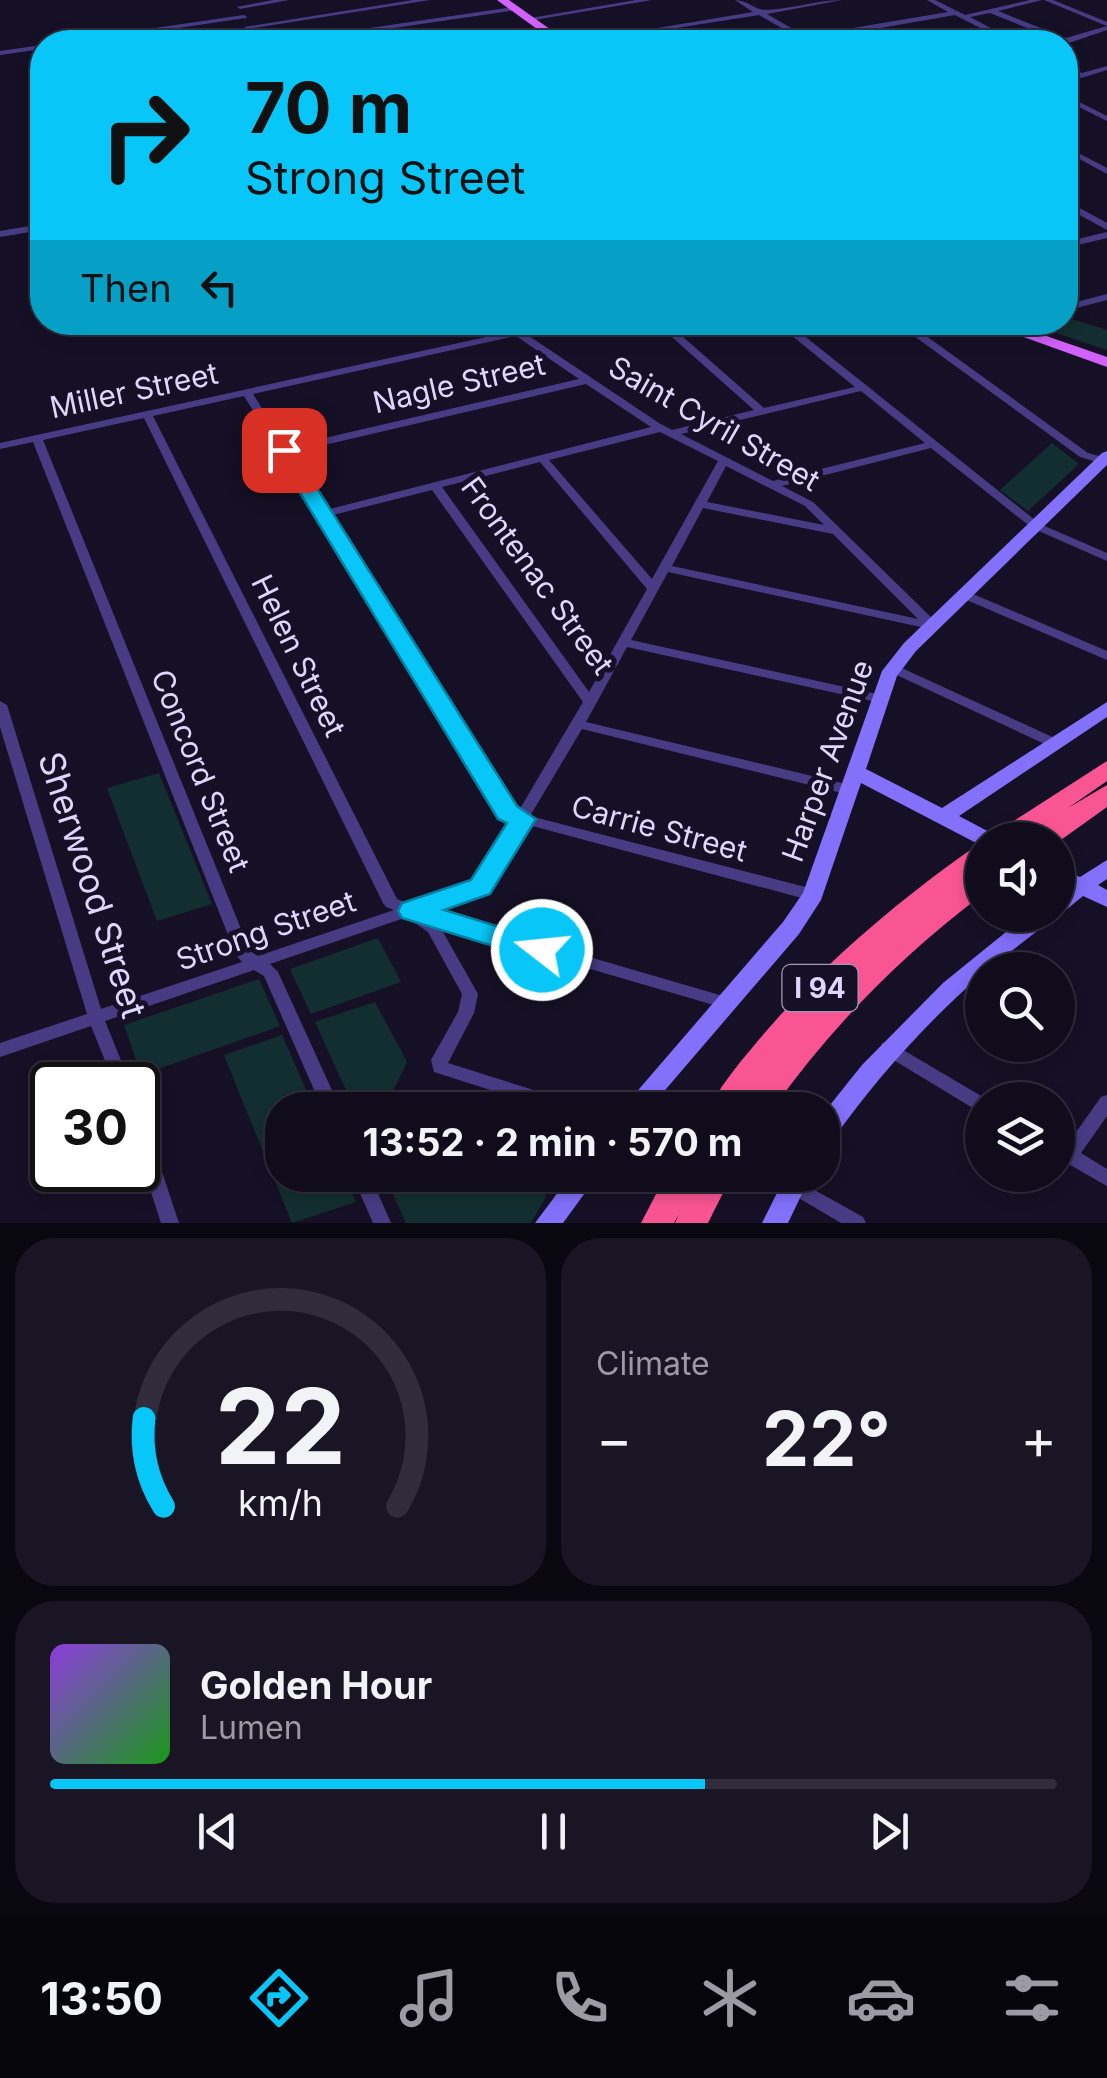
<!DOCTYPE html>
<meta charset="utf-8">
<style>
:root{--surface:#100c1c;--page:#191525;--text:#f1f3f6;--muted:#9c9ba3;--line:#302c3b;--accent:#08c7f8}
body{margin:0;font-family:Inter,sans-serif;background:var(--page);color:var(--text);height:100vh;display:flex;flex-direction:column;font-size:38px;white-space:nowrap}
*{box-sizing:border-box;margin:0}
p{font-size:32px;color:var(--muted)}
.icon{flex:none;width:55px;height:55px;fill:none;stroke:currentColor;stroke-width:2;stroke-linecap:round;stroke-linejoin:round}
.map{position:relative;height:1223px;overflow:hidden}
.sheet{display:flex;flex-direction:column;gap:15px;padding:15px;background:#09070f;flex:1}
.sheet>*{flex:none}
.top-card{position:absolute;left:30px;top:30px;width:1048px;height:305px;border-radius:40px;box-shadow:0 5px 15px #0003,0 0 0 2px var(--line);background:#08c7f8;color:#111;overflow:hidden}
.fabs{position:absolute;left:965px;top:822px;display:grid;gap:20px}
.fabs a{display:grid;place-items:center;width:110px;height:110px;border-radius:50%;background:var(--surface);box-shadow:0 5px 15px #0003,0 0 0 2px var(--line);font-size:50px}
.speed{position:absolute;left:30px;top:1062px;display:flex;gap:20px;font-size:50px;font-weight:700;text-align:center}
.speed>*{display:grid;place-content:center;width:130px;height:130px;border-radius:50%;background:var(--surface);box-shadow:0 5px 15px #0003,0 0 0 2px var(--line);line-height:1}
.speed .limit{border:5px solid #111;border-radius:15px;background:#fff;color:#111}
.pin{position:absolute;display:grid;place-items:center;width:85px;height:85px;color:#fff;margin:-42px;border-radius:20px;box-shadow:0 5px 15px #0006}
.me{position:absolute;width:110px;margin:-55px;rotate:286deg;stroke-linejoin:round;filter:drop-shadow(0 0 8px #0008)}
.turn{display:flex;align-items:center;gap:35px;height:210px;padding:0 50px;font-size:45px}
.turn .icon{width:130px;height:130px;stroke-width:2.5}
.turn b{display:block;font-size:70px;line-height:85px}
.then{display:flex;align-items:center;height:95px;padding:0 50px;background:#0003;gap:20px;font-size:38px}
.big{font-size:75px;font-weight:700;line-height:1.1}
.sheet .card{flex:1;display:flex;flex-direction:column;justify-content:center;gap:15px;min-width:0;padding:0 35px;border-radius:40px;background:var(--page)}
.sheet .dial{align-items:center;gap:0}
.dial svg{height:260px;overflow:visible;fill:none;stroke:var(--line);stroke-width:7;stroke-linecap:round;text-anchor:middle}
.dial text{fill:var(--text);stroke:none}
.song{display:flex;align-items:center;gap:30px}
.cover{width:120px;height:120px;border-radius:15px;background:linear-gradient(135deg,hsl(270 70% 55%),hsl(120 70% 35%))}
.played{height:10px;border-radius:5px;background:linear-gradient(90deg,var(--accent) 65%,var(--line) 65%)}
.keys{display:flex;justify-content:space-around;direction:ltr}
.heat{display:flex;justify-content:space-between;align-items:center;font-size:55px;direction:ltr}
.sheet .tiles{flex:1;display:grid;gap:15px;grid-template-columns:1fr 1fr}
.card:last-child{grid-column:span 2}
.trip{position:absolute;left:265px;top:1092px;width:575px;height:100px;border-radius:40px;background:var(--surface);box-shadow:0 5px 15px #0003,0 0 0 2px var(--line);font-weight:700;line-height:100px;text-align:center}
.dock{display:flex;height:160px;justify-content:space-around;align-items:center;background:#06050b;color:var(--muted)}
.dock .icon{width:70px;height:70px}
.dock .current{color:var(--accent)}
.dock b{font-size:45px;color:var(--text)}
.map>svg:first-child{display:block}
.green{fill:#132e30}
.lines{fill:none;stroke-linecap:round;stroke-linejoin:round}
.street{fill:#473c84;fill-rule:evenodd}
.secondary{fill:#8370fb;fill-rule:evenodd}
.primary{fill:#d261fb;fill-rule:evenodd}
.highway{fill:#fa5593;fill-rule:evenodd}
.route{fill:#08c7f8;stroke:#0581a1;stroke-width:2.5}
.labels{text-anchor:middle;stroke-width:10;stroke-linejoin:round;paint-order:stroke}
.shield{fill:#161026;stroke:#a39bbd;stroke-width:2.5}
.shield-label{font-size:28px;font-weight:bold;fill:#dfd6fe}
.street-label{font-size:30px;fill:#dfd6fe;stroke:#161026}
.near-street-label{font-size:35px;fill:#dfd6fe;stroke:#161026}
</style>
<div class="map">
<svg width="1107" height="1223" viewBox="0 0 1107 1223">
<rect width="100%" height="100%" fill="#161026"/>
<!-- green -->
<g class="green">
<path d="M1065,317L1107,330V350L1026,323L1065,322Z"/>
<path d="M1052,443L1079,464L1028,511L1000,490Z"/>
<path d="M159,773L212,904L157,921L107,788Z"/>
<path d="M378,938L401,982L311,1014L290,969Z"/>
<path d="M259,979L280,1026L141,1075L124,1025Z"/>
<path d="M375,1002L407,1062L384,1110H355L315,1022Z"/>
<path d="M282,1035L315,1110H282V1175H344L356,1202L292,1223L224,1055Z"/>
<path d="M384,1175H493L547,1195L531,1223H406Z"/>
</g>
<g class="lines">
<!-- street -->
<g class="street">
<path d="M273,0H289L240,9L237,7Z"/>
<path d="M413,0H430L247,29L244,27Z"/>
<path d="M636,0H652L528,21L525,19Z"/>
<path d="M735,0C747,0 755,10 766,10C792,9 816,0 842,0L767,14L805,36L948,12L927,0H935L965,15L1030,0H1042L998,11L1066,38L1107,26L1044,0H1053L1107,22V30L1069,43L1059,42V41L990,13L970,17L1017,42H1009L1004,40L972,42L975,40L998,37L955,15L806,41L776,42V40L797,37L759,15L588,42H574L753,12Z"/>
<path d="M514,7L516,8V10L298,42H283L287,40Z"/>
<path d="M244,15L247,17L246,18L83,42H68L72,40Z"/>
<path d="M545,29L547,30V32L482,42H467Z"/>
<path d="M42,45V49L0,55V51Z"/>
<path d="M1065,66L1082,73L1107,66V70L1081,78L1065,71Z"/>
<path d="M1065,95L1107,116V121L1065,100Z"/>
<path d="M1065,146L1107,168V174L1065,151Z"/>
<path d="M1065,200L1107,223V230L1065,207Z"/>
<path d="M42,224V230L0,237V231Z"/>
<path d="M1107,232V238L1065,248V242Z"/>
<path d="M1107,294V300L1065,311V305Z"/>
<path d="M496,322H508L519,330L552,322H573L526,334L659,423L672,430L754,410L655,322H666L764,408L855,387L775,322H787L1040,524L1107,553V561L1032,528L931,448L782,486L813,502L936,622L938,625L936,628L930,629L668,572L631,640L881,695L888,699L881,703L627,647L586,722L850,785L855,787L857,790L855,793L850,795L582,729L530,816L813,889L818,891L821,895L818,899L813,901L525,824L485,891L428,910L730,998L732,1002L730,1006L724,1008L439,925L478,994L474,1013L448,1063L581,1105L584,1110H553L434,1072L431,1060L458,1012L462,994L428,932L415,923L413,917L410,916L270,964L278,972L341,1110H323L264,976L254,970L105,1021L131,1085H115L91,1026L0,1057V1043L87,1014L0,727V701L7,705L101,1009L242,962L236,955L33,442L0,449V443L509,332ZM516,336L579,379L286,447L253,394ZM586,384L651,427L326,510L290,453ZM861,391L925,443L773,481L681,434ZM244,396L504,819L512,821L475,883L411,905L397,899L153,416ZM144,418L383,903L386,907L394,910L258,956L250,951L43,440ZM660,432L718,461L652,579L549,460ZM540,462L647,589L589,692L442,487ZM726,466L805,506L824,525L707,502ZM432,490L583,702L518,812L514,811L329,516ZM703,508L833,534L918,619L672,566Z"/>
<path d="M895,322H907L1088,453L1107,458V465L1080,457Z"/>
<path d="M966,591L1107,651V660L962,598L960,595Z"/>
<path d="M893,664L1059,740L1061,743L1059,746H1049L888,671L886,668Z"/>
<path d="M888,1041L988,1100H982V1112L976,1110L882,1053L880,1048L882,1043Z"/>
<path d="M1107,1095V1116L1081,1153L1107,1169V1186L1058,1158V1142L1067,1145L1101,1097Z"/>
<path d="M138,1120L144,1122L147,1127L179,1223H161L138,1152Z"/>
<path d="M352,1175H370L391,1223H373Z"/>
<path d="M793,1178L863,1217L866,1223H841L787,1191L784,1186L787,1181Z"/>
</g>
<!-- secondary -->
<g class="secondary">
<path d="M1107,451V465L916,651L897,676L866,769L942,808L1107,702V717L959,816L995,835L998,840H982V846L861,783L821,900L799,934L648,1110H621L783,922L803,893L882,671L904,643L1102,453Z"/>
<path d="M1107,860V879L1098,885L1107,890V907L1083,896L1066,910L1058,912V893L1065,888L1058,884V868L1080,877Z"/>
<path d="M1027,915H1053L1050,921L987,970H982V974C925,1024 875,1080 831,1142L822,1145V1115L862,1065L943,983Z"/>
<path d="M571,1175H598L563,1223H535Z"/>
<path d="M786,1175H811L788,1223H762Z"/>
</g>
<!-- primary -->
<g class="primary">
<path d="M497,0H509L568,42H555Z"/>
<path d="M982,322H1006L1107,357V367Z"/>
</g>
<!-- highway -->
<g class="highway">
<path d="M1107,761V781L1068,808L1107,785V807L1058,842L1028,840L1031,834L1023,840H991L995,833Z"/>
<path d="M982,846V868L976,873L982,871V895C901,956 831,1027 772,1110H708C719,1088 736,1067 752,1048C816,970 891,906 973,848Z"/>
<path d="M666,1175H699L695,1184L699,1175H732L708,1223H675L679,1214L674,1223H641Z"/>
</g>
</g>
<!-- route -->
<path class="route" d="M284,445L293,450L517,806L536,819L490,894L444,910L552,943L557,950L552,958L542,961L402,918L398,911L402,903L471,880L507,823L498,819L274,450Z"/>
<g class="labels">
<!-- shield labels -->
<rect class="shield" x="782.5" y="965" width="75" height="46" rx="8"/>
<g class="shield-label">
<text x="820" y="998">I 94</text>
</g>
<!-- street labels -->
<g class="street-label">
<text transform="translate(459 384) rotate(-13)" y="10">Nagle Street</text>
<text transform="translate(134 391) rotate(-12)" y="10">Miller Street</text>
<text transform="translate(714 424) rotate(30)" y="10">Saint Cyril Street</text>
<text transform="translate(537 576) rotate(54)" y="10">Frontenac Street</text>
<text transform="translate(298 656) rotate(64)" y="10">Helen Street</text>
<text transform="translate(828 761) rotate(-70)" y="10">Harper Avenue</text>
<text transform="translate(200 771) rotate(68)" y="10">Concord Street</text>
<text transform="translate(659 829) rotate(15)" y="10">Carrie Street</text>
<text transform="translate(266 931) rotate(-19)" y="10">Strong Street</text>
</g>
<!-- near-street labels -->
<g class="near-street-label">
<text transform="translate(92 885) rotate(72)" y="12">Sherwood Street</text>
</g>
</g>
</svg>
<div class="fabs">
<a><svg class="icon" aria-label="sound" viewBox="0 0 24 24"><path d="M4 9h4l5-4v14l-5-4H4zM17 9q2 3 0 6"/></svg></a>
<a><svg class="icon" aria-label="search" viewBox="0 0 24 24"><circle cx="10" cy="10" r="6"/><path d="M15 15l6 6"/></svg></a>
<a><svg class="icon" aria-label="layers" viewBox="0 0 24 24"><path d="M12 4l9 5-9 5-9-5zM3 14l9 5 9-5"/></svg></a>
</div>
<div class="speed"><div class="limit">30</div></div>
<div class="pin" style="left:284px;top:450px;background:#d93025"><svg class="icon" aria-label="arrive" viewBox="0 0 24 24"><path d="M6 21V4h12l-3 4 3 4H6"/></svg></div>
<svg class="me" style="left:542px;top:950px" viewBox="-20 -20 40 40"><circle r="17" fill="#08c7f8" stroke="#fff" stroke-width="3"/><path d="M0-11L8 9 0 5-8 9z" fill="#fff"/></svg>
<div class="trip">13:52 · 2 min · 570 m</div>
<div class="top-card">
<div class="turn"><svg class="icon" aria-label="right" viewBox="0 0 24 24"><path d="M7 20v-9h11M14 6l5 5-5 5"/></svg><div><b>70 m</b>Strong Street</div></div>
<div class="then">Then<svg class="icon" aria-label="left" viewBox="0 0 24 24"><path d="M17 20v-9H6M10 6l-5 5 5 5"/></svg></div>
</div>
</div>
<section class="sheet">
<div class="tiles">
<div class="card dial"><svg viewBox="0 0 100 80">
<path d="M14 69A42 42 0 1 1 86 69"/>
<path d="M14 69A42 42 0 0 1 8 42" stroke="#08c7f8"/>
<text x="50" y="56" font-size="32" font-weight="700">22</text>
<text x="50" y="72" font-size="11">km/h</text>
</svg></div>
<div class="card"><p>Climate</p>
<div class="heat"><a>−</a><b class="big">22°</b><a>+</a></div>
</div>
<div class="card">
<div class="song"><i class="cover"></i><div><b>Golden Hour</b><p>Lumen</p></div></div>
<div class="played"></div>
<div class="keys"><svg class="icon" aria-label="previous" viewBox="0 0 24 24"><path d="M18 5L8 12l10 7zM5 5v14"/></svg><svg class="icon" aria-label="pause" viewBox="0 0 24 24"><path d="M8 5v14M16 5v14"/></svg><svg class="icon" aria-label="next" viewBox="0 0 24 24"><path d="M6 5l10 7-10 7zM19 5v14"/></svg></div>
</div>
</div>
</section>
<nav class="dock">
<b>13:50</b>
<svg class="icon current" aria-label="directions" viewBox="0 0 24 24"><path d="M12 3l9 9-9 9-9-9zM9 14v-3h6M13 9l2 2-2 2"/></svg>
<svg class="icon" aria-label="music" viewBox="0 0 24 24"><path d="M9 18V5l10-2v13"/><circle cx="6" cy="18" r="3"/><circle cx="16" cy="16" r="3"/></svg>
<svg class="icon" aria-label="phone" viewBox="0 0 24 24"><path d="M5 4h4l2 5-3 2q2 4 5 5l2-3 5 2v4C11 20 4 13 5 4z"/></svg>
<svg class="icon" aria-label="climate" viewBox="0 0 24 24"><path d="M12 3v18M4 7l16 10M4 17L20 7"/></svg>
<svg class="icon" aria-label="car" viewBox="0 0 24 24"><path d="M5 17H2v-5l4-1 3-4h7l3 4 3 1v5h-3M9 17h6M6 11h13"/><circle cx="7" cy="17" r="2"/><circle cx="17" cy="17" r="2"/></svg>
<svg class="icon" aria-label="filters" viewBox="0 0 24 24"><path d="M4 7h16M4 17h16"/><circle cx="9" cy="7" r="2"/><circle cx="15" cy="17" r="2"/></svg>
</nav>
